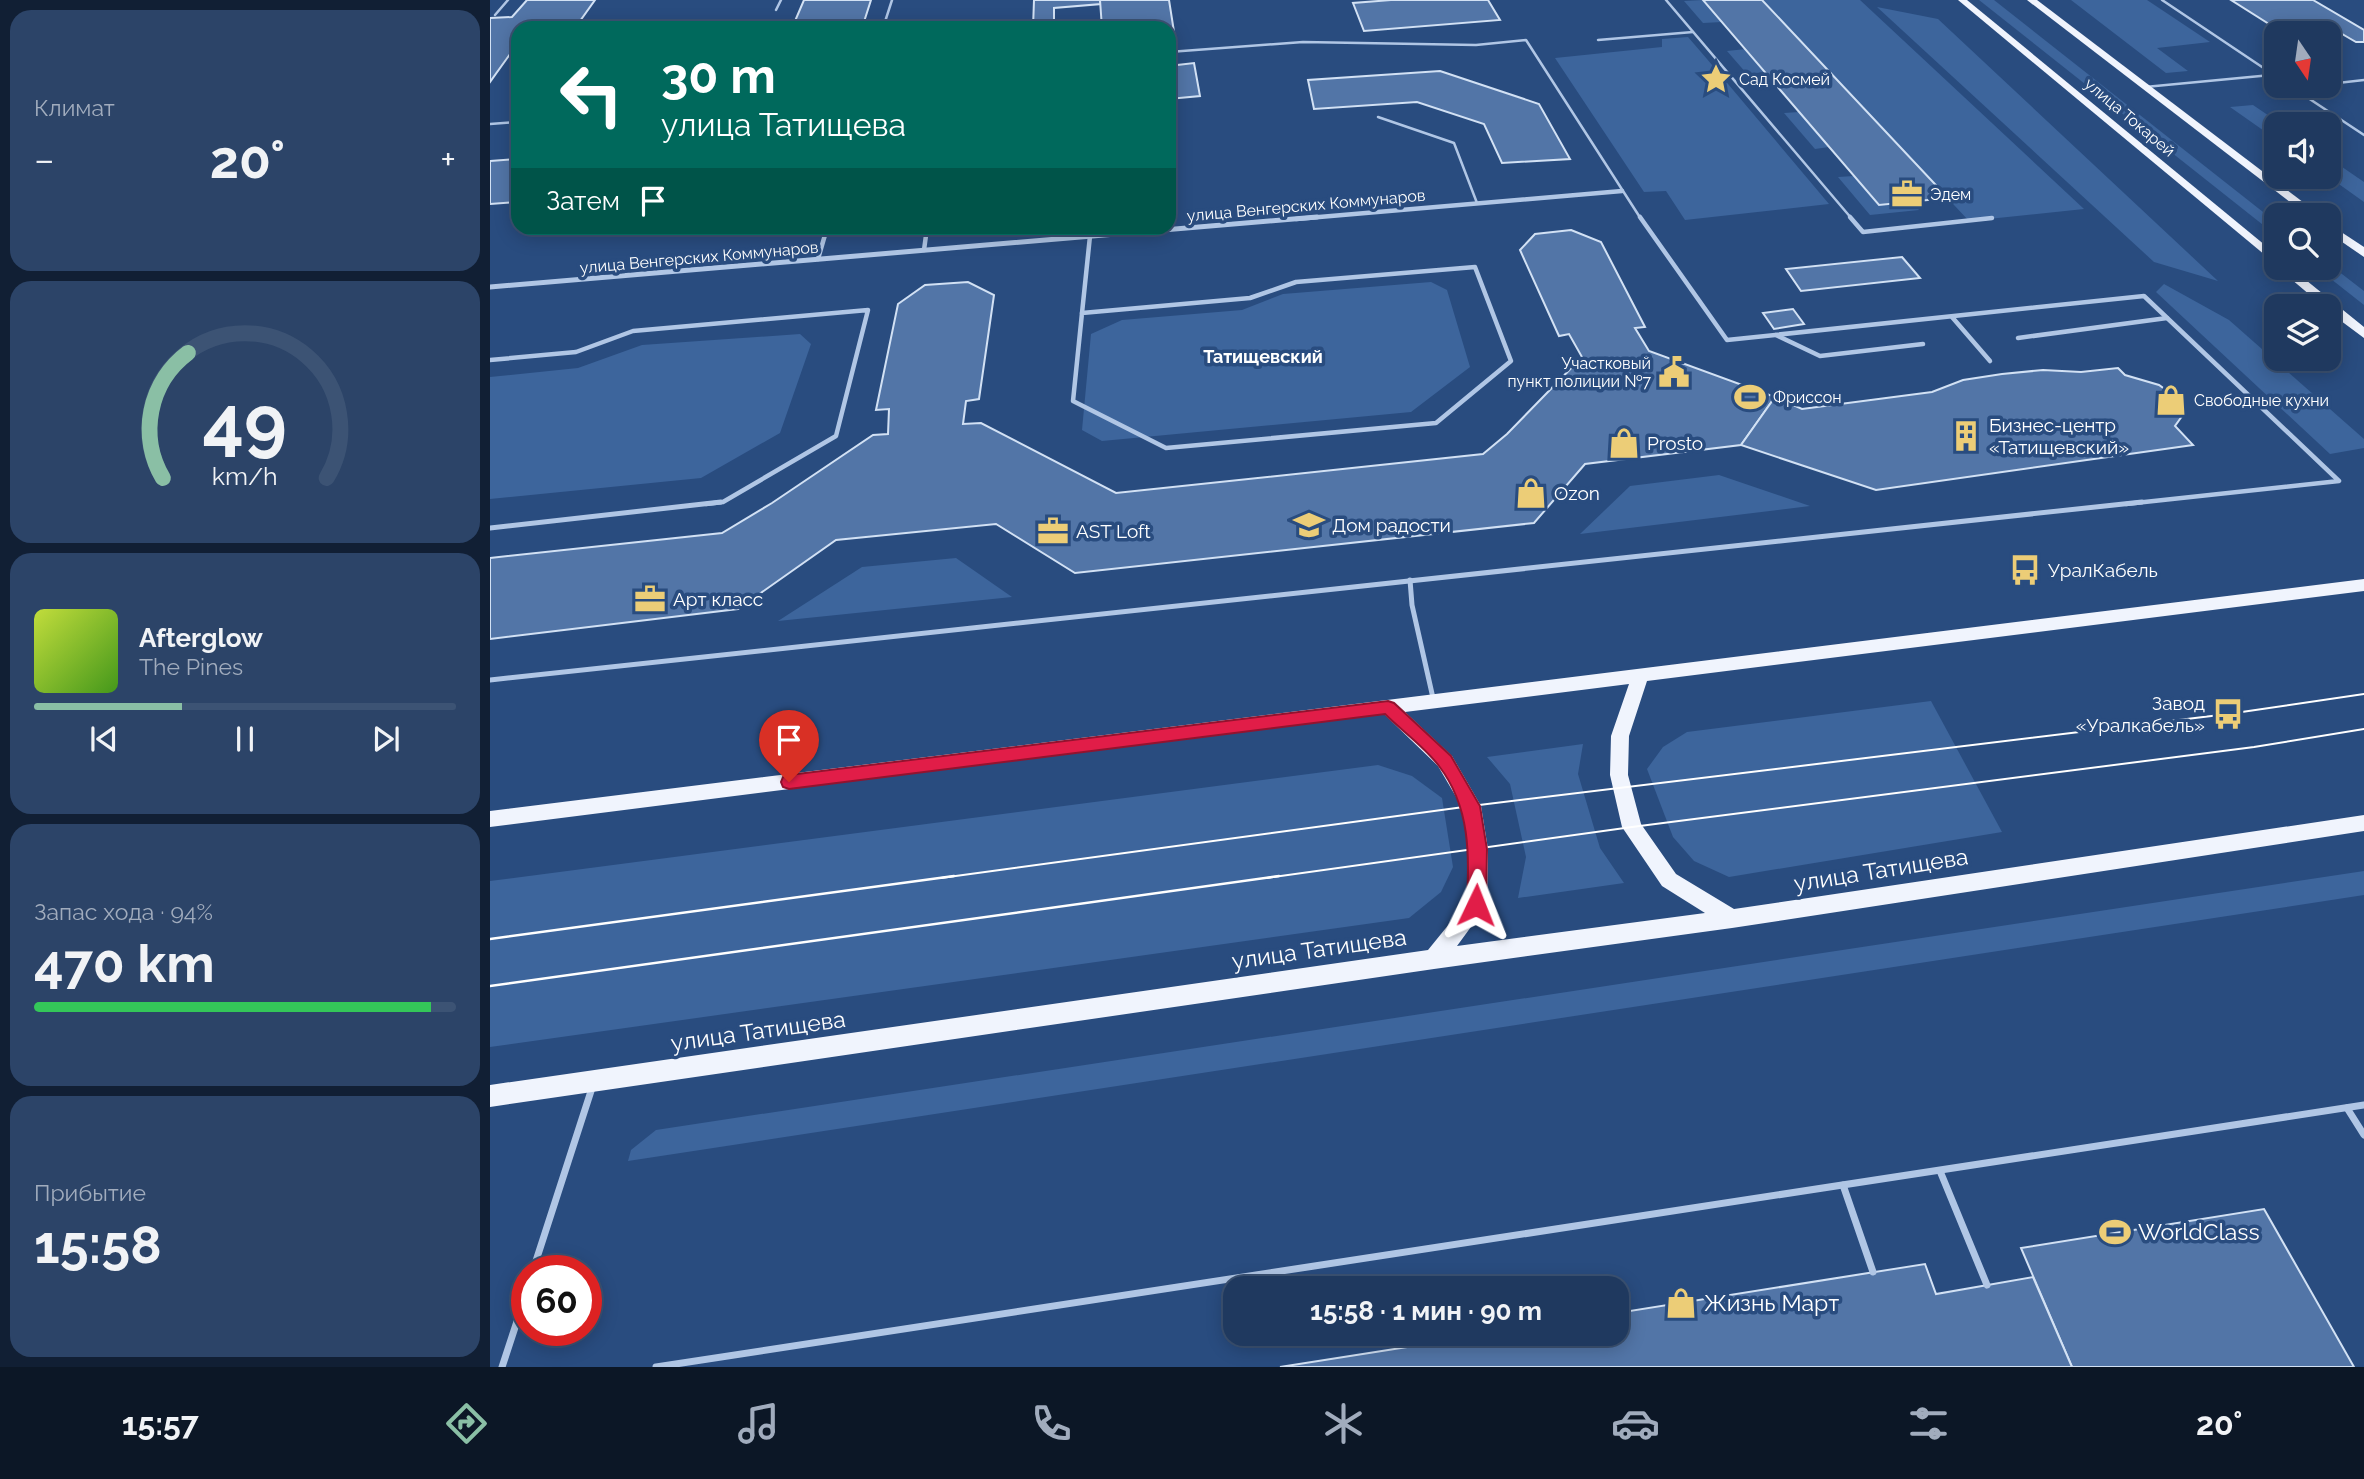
<!DOCTYPE html>
<html lang="ru">
<meta charset="utf-8">
<style>
:root{--surface:#1f395f;--page:#2c4468;--text:#f1f3f6;--muted:#a1acbd;--line:#3c5374;--accent:#8abfa5}
body{margin:0;font-family:Raleway,sans-serif;background:var(--page);color:var(--text);height:100vh;display:flex;flex-direction:column;font-size:26px;white-space:nowrap}
*{box-sizing:border-box;margin:0}
p{font-size:23px;color:var(--muted)}
.icon{flex:none;width:38px;height:38px;fill:none;stroke:currentColor;stroke-width:2;stroke-linecap:round;stroke-linejoin:round}
.map{position:relative;flex:1;overflow:hidden}
.side{display:flex;flex-direction:column;gap:10px;padding:10px;background:#111f34;width:490px}
.side>*{flex:none}
.guide{position:absolute;left:21px;top:21px;width:665px;height:214px;border-radius:21px;box-shadow:0 4px 18px #0003,0 0 0 2px var(--line);background:#00695c;color:#fff;overflow:hidden}
.needle{width:46px;rotate:167deg}
.buttons{position:absolute;left:1774px;top:21px;display:grid;gap:14px}
.buttons a{display:grid;place-items:center;width:77px;height:77px;border-radius:14px;background:var(--surface);box-shadow:0 4px 18px #0003,0 0 0 2px var(--line);font-size:35px}
.speed{position:absolute;left:21px;top:1255px;display:flex;gap:14px;font-size:35px;font-weight:700;text-align:center}
.speed>*{display:grid;place-content:center;width:91px;height:91px;border-radius:50%;background:var(--surface);box-shadow:0 4px 18px #0003,0 0 0 2px var(--line);line-height:1}
.speed .limit{border:10px solid #d22;background:#fff;color:#111}
.pin{position:absolute;display:grid;place-items:center;width:60px;height:60px;color:#fff;margin:-72px -30px;border-radius:50% 50% 50% 0;rotate:-45deg;box-shadow:0 0 7px #0007}
.pin .icon{rotate:45deg}
.me{position:absolute;width:77px;margin:-38px;rotate:2deg;stroke-linejoin:round;filter:drop-shadow(0 0 5px #0008)}
.turn{display:flex;align-items:center;gap:24px;height:147px;padding:0 35px;font-size:32px}
.turn .icon{width:91px;height:91px;stroke-width:2.5}
.turn b{display:block;font-size:49px;line-height:60px}
.then{display:flex;align-items:center;height:66px;padding:0 35px;background:#0003;gap:14px;font-size:26px}
.big{font-size:52px;font-weight:700;line-height:1.1}
.side .card{flex:1;display:flex;flex-direction:column;justify-content:center;gap:10px;min-width:0;padding:0 24px;border-radius:21px;background:var(--page)}
.side .dial{align-items:center;gap:0}
.dial svg{height:182px;overflow:visible;fill:none;stroke:var(--line);stroke-width:7;stroke-linecap:round;text-anchor:middle}
.dial text{fill:var(--text);stroke:none}
.song{display:flex;align-items:center;gap:21px}
.cover{width:84px;height:84px;border-radius:10px;background:linear-gradient(135deg,hsl(70 70% 55%),hsl(100 70% 35%))}
.played{height:7px;border-radius:4px;background:linear-gradient(90deg,var(--accent) 35%,var(--line) 35%)}
.keys{display:flex;justify-content:space-around;direction:ltr}
.heat{display:flex;justify-content:space-between;align-items:center;font-size:38px;direction:ltr}
.charge{height:10px;border-radius:5px;background:linear-gradient(90deg,#34c759 94%,var(--line) 0)}
.trip{position:absolute;left:733px;top:1276px;width:406px;height:70px;border-radius:21px;background:var(--surface);box-shadow:0 4px 18px #0003,0 0 0 2px var(--line);font-weight:700;line-height:70px;text-align:center}
.menu{display:flex;height:112px;justify-content:space-around;align-items:center;background:#0c1726;color:var(--muted)}
.menu .icon{width:49px;height:49px}
.menu .active{color:var(--accent)}
.menu b{font-size:32px;color:var(--text)}
main{display:flex;flex:1;min-height:0}
.map>svg:first-child{display:block}
.green{fill:#3d659c}
.building{fill:#5275a7;stroke:#d2e1f4;stroke-width:2}
.lines{fill:none;stroke-linecap:round;stroke-linejoin:round}
.service-far3{stroke:#b0c6e5;stroke-width:2.5}
.service-far2{stroke:#b0c6e5;stroke-width:4.5}
.service-far1{stroke:#b0c6e5;stroke-width:5}
.service{stroke:#b0c6e5;stroke-width:7}
.minor-far1{stroke:#b0c6e5;stroke-width:4.5}
.minor{stroke:#b0c6e5;stroke-width:5}
.primary{fill:#f0f4fd;fill-rule:evenodd}
.tram-far1{stroke:#fff;stroke-width:2}
.tram{stroke:#fff;stroke-width:2.5}
.route{fill:#e11d48;stroke:#92132f;stroke-width:2}
.labels{text-anchor:middle;stroke-width:7;stroke-linejoin:round;paint-order:stroke}
.far-poi-label{font-size:16px;fill:#fff;stroke:#294c7f;text-anchor:start}
.far-street-label{font-size:16px;fill:#fff;stroke:#294c7f}
.far-neighbourhood-label{font-size:18px;font-weight:bold;fill:#fff;stroke:#294c7f}
.poi-label{font-size:19px;fill:#fff;stroke:#294c7f;text-anchor:start}
.near-street-label{font-size:23px;fill:#fff;stroke:#294c7f}
.near-poi-label{font-size:23px;fill:#fff;stroke:#294c7f;text-anchor:start}
</style>
<main>
<section class="side">
<div class="card"><p>Климат</p>
<div class="heat"><a>−</a><b class="big">20°</b><a>+</a></div>
</div>
<div class="card dial"><svg viewBox="0 0 100 80">
<path d="M14 69A42 42 0 1 1 86 69"/>
<path d="M14 69A42 42 0 0 1 25 14" stroke="#8abfa5"/>
<text x="50" y="56" font-size="32" font-weight="700">49</text>
<text x="50" y="72" font-size="11">km/h</text>
</svg></div>
<div class="card">
<div class="song"><i class="cover"></i><div><b>Afterglow</b><p>The Pines</p></div></div>
<div class="played"></div>
<div class="keys"><svg class="icon" aria-label="previous" viewBox="0 0 24 24"><path d="M18 5L8 12l10 7zM5 5v14"/></svg><svg class="icon" aria-label="pause" viewBox="0 0 24 24"><path d="M8 5v14M16 5v14"/></svg><svg class="icon" aria-label="next" viewBox="0 0 24 24"><path d="M6 5l10 7-10 7zM19 5v14"/></svg></div>
</div>
<div class="card"><p>Запас хода · 94%</p><b class="big">470 km</b><div class="charge"></div></div>
<div class="card"><p>Прибытие</p><b class="big">15:58</b></div>
</section>
<div class="map">
<svg width="1874" height="1367" viewBox="0 0 1874 1367">
<rect width="100%" height="100%" fill="#294c7f"/>
<!-- green -->
<g class="green">
<path d="M1213,0L1232,22L1213,23L1194,1Z"/>
<path d="M1272,0H1370L1594,209L1479,221Z"/>
<path d="M1489,0H1504L1787,223V236Z"/>
<path d="M1581,0H1657L1720,42L1667,48L1698,71L1676,73Z"/>
<path d="M1387,7L1448,19L1728,281L1664,262Z"/>
<path d="M1198,37L1217,59L1339,204L1195,220L1176,191L1154,192L1065,58L1172,47V39Z"/>
<path d="M1256,49L1275,72L1257,74L1237,51Z"/>
<path d="M1763,105L1791,124H1787V140L1740,107Z"/>
<path d="M1309,112L1339,147L1325,149L1294,113Z"/>
<path d="M1839,158L1874,182V202L1839,177Z"/>
<path d="M1364,176L1389,205L1422,202L1429,210L1380,215L1348,177Z"/>
<path d="M1839,264L1874,291V305L1827,268H1839Z"/>
<path d="M941,282L957,290L980,367L921,412L612,441L592,430L601,334L632,320L752,310L793,294Z"/>
<path d="M1674,284L1739,320L1874,439V448L1840,454L1666,292Z"/>
<path d="M310,334L321,344L290,433L211,478L0,499V377L88,368L152,345Z"/>
<path d="M1229,475L1320,506L1090,534L1140,486Z"/>
<path d="M466,558L522,597L288,621L372,567Z"/>
<path d="M1441,701L1512,832L1239,877L1204,861L1183,837L1157,769L1173,747L1197,732Z"/>
<path d="M1093,744L1088,774L1110,848L1134,883L1028,898L1036,857L1020,784L997,757Z"/>
<path d="M888,765L922,776L952,798L963,867L951,892L919,918L0,1047V881Z"/>
<path d="M1874,871V895L138,1161L141,1150L166,1130Z"/>
</g>
<!-- building -->
<g class="building">
<path d="M37,0H105L85,28H28V43L0,82V18L22,17Z"/>
<path d="M314,0H381L372,28H302Z"/>
<path d="M544,0H610L611,4L564,8V28H543Z"/>
<path d="M610,0H679L685,38H679V28H612Z"/>
<path d="M901,0H998L1010,20L874,31L863,3Z"/>
<path d="M1213,0H1272L1458,198L1389,205Z"/>
<path d="M1741,0H1823L1874,30V42H1866L1828,20L1779,24Z"/>
<path d="M704,63L710,96L679,99V66Z"/>
<path d="M950,71L1049,104L1080,159L1012,163L994,124L927,102L824,109L818,80Z"/>
<path d="M28,159V202L0,204V161Z"/>
<path d="M1081,230L1111,242L1155,327L1145,328L1159,351L1285,397L1251,445L1095,464L1044,523L585,573L506,524L346,540L248,609L0,639V558L232,533L282,503L383,435L398,434L399,409L386,410L408,304L435,285L478,282L504,295L489,399L476,401L473,424L491,423L626,493L993,454L1017,434L1092,357L1079,334L1069,336L1030,250L1045,234Z"/>
<path d="M1412,257L1430,278L1311,291L1296,269Z"/>
<path d="M1303,309L1314,324L1284,329L1273,313Z"/>
<path d="M1628,368L1635,375L1669,385L1687,398L1695,412L1685,426L1703,445L1386,490L1251,445L1285,397L1312,409L1442,392L1473,380L1512,374L1553,370L1591,372Z"/>
<path d="M1774,1209L1864,1367H1582L1531,1248Z"/>
<path d="M1435,1264L1446,1294L1543,1277L1582,1367H790L1000,1334H1127V1313Z"/>
</g>
<g class="lines">
<!-- service-far3 -->
<g class="service-far3">
<path d="M1176,0L1362,219"/>
<path d="M1672,0L1787,77"/>
<path d="M286,10L291,0"/>
<path d="M5,15L18,0"/>
<path d="M393,28L402,0"/>
<path d="M1108,40L1203,32"/>
<path d="M679,52L813,42L986,45L1036,40L1151,219"/>
<path d="M1839,84L1874,80"/>
<path d="M1800,86H1822"/>
<path d="M1655,87L1781,75"/>
<path d="M1803,88L1874,135"/>
<path d="M888,117L964,143L987,203"/>
<path d="M0,124L28,122"/>
<path d="M1496,219L1502,218"/>
</g>
<!-- service-far2 -->
<g class="service-far2">
<path d="M1150,217L1237,340L1654,296L1849,481L1636,504"/>
<path d="M1360,217L1373,232L1502,218"/>
<path d="M434,250L437,228"/>
<path d="M328,259L337,228"/>
<path d="M985,267L1021,361L946,423L676,448L583,401L592,313L760,298L806,282Z"/>
<path d="M592,313L600,236"/>
<path d="M1462,317L1500,361"/>
<path d="M1286,335L1330,356L1433,344"/>
<path d="M1528,338L1677,318"/>
<path d="M0,360L86,352L143,331L378,310L346,436L233,502L216,504"/>
</g>
<!-- service-far1 -->
<g class="service-far1">
<path d="M0,528L231,502"/>
<path d="M920,580L922,605L943,698"/>
<path d="M0,680L1652,502"/>
</g>
<!-- service -->
<g class="service">
<path d="M1857,1108L1874,1135"/>
<path d="M1450,1171L1497,1285"/>
<path d="M1353,1185L1383,1272"/>
<path d="M43,1270L102,1088"/>
<path d="M12,1367L37,1291"/>
<path d="M166,1367L1874,1105"/>
</g>
<!-- minor-far1 -->
<path class="minor-far1" d="M806,219L1132,191"/>
<!-- minor -->
<path class="minor" d="M0,287L827,217"/>
<!-- primary -->
<g class="primary">
<path d="M1468,0H1477L1787,255V265Z"/>
<path d="M1537,0H1547L1830,215H1817Z"/>
<path d="M1839,224L1874,247V257L1839,233Z"/>
<path d="M1788,268H1801L1874,327V338L1839,312V306H1833Z"/>
<path d="M1874,579V591L1157,681L1139,736L1138,775L1151,824L1186,874L1244,909L1874,815V831L1242,928L944,969L0,1107V1085L938,950L977,902L978,849L972,807L948,766L894,714L0,827V811ZM1139,684L1121,736L1120,775L1132,827L1172,886L1215,913L967,946L997,905L998,849L991,806L962,756L915,712Z"/>
</g>
<!-- tram-far1 -->
<g class="tram-far1">
<path d="M451,878L981,806L1738,714L1874,694"/>
<path d="M777,878L1142,827L1764,747L1874,729"/>
</g>
<!-- tram -->
<g class="tram">
<path d="M0,939L464,876"/>
<path d="M0,986L789,876"/>
</g>
</g>
<!-- route -->
<path class="route" d="M898,701L904,703L961,756L990,806L997,849L996,905L993,911L986,913L980,911L977,905C979,855 981,808 949,766C935,747 912,731 895,714L299,789L293,787L291,782L293,777L299,775Z"/>
<!-- icons -->
<defs>
<symbol id="sight-bare" viewBox="-9 -9 18 18"><path d="M0-6L1.8-2.2L6-1.7L2.9 1.2L3.7 5.4L0 3.3L-3.7 5.4L-2.9 1.2L-6-1.7L-1.8-2.2Z" fill="#eccd77" stroke="#294c7f" stroke-width="2.5" paint-order="stroke"/></symbol>
<symbol id="office-bare" viewBox="-9 -9 18 18"><path d="M-6-3h4V-5.5h4V-3h4V5H-6ZM-1-4.5V-3h2v-1.5ZM-6 0V1H6V0Z" fill="#eccd77" stroke="#294c7f" stroke-width="2.5" paint-order="stroke"/></symbol>
<symbol id="civic-bare" viewBox="-9 -9 18 18"><path d="M-.6-6.5H3V-4.5H.6V-3L4-1V1h2V6H-6V1h2V-1L-.6-3ZM-1.2 2.5V6h2.4V2.5Z" fill="#eccd77" stroke="#294c7f" stroke-width="2.5" paint-order="stroke"/></symbol>
<symbol id="stadium-bare" viewBox="-9 -9 18 18"><path d="M0-5a6.5 5 0 1 0 0 10a6.5 5 0 1 0 0-10ZM-3.5-1.8h7v3.6h-7Z" fill="#eccd77" stroke="#294c7f" stroke-width="2.5" paint-order="stroke"/></symbol>
<symbol id="shop-bare" viewBox="-9 -9 18 18"><path d="M-5-2.5h2.3a2.7 3.5 0 0 1 5.4 0H5L5.5 6h-11ZM-1.5-2.5h3a1.5 2.3 0 0 0-3 0Z" fill="#eccd77" stroke="#294c7f" stroke-width="2.5" paint-order="stroke"/></symbol>
<symbol id="building-bare" viewBox="-9 -9 18 18"><path d="M-4-6H4V6H1V3H-1V6H-4ZM-2.5-4.3h1.7v1.8h-1.7ZM.8-4.3h1.7v1.8H.8ZM-2.5-1h1.7V.8h-1.7ZM.8-1h1.7V.8H.8Z" fill="#eccd77" stroke="#294c7f" stroke-width="2.5" paint-order="stroke"/></symbol>
<symbol id="school-bare" viewBox="-9 -9 18 18"><path d="M0-5L7-2L0 1L-7-2ZM-4 1L0 2.5L4 1V4Q0 6-4 4Z" fill="#eccd77" stroke="#294c7f" stroke-width="2.5" paint-order="stroke"/></symbol>
<symbol id="bus-bare" viewBox="-9 -9 18 18"><path d="M-5-6H5V4H4V6H2V4H-2V6H-4V4H-5ZM-3.5-4V0h7V-4ZM-3.5 1.2v1.5H-2V1.2ZM2 1.2v1.5H3.5V1.2Z" fill="#eccd77" stroke="#294c7f" stroke-width="2.5" paint-order="stroke"/></symbol>
</defs>
<g fill-rule="evenodd">
<use href="#sight-bare" x="1204" y="57" width="44" height="44"/>
<use href="#office-bare" x="1395" y="172" width="44" height="44"/>
<use href="#civic-bare" x="1162" y="350" width="44" height="44"/>
<use href="#stadium-bare" x="1238" y="375" width="44" height="44"/>
<use href="#shop-bare" x="1659" y="378" width="44" height="44"/>
<use href="#building-bare" x="1454" y="414" width="44" height="44"/>
<use href="#shop-bare" x="1112" y="421" width="44" height="44"/>
<use href="#shop-bare" x="1019" y="471" width="44" height="44"/>
<use href="#school-bare" x="797" y="503" width="44" height="44"/>
<use href="#office-bare" x="541" y="509" width="44" height="44"/>
<use href="#bus-bare" x="1513" y="548" width="44" height="44"/>
<use href="#office-bare" x="138" y="577" width="44" height="44"/>
<use href="#bus-bare" x="1716" y="692" width="44" height="44"/>
<use href="#stadium-bare" x="1603" y="1210" width="44" height="44"/>
<use href="#shop-bare" x="1169" y="1281" width="44" height="44"/>
</g>
<g class="labels">
<!-- far-poi labels -->
<g class="far-poi-label">
<text x="1249" y="85">Сад Космей</text>
<text x="1440" y="200">Эдем</text>
<text x="1161" y="369" text-anchor="end">Участковый<tspan x="1161" dy="18">пункт полиции №7</tspan></text>
<text x="1283" y="403">Фриссон</text>
<text x="1704" y="406">Свободные кухни</text>
</g>
<!-- far-street labels -->
<g class="far-street-label">
<text transform="translate(1640 117) rotate(40)" y="6">улица Токарей</text>
<text transform="translate(816 205) rotate(-5)" y="6">улица Венгерских Коммунаров</text>
<text transform="translate(209 257) rotate(-5)" y="6">улица Венгерских Коммунаров</text>
</g>
<!-- far-neighbourhood labels -->
<g class="far-neighbourhood-label">
<text x="773" y="363">Татищевский</text>
</g>
<!-- poi labels -->
<g class="poi-label">
<text x="1499" y="432">Бизнес-центр<tspan x="1499" dy="22">«Татищевский»</tspan></text>
<text x="1157" y="450">Prosto</text>
<text x="1064" y="500">Ozon</text>
<text x="842" y="532">Дом радости</text>
<text x="586" y="538">AST Loft</text>
<text x="1558" y="577">УралКабель</text>
<text x="183" y="606">Арт класс</text>
<text x="1715" y="710" text-anchor="end">Завод<tspan x="1715" dy="22">«Уралкабель»</tspan></text>
</g>
<!-- near-street labels -->
<g class="near-street-label">
<text transform="translate(1391 870) rotate(-9)" y="8">улица Татищева</text>
<text transform="translate(829 949) rotate(-8)" y="8">улица Татищева</text>
<text transform="translate(268 1031) rotate(-8)" y="8">улица Татищева</text>
</g>
<!-- near-poi labels -->
<g class="near-poi-label">
<text x="1648" y="1240">WorldClass</text>
<text x="1214" y="1311">Жизнь Март</text>
</g>
</g>
</svg>
<div class="buttons">
<a><svg class="needle" viewBox="-14 -14 28 28"><path d="M0-13l5 13h-10z" fill="#e53935"/><path d="M0 13l5-13h-10z" fill="#a1acbd"/></svg></a>
<a><svg class="icon" aria-label="sound" viewBox="0 0 24 24"><path d="M4 9h4l5-4v14l-5-4H4zM17 9q2 3 0 6"/></svg></a>
<a><svg class="icon" aria-label="search" viewBox="0 0 24 24"><circle cx="10" cy="10" r="6"/><path d="M15 15l6 6"/></svg></a>
<a><svg class="icon" aria-label="layers" viewBox="0 0 24 24"><path d="M12 4l9 5-9 5-9-5zM3 14l9 5 9-5"/></svg></a>
</div>
<div class="speed"><div class="limit">60</div></div>
<div class="pin" style="left:299px;top:782px;background:#d93025"><svg class="icon" aria-label="arrive" viewBox="0 0 24 24"><path d="M6 21V4h12l-3 4 3 4H6"/></svg></div>
<svg class="me" style="left:986px;top:905px" viewBox="-20 -20 40 40"><path d="M0-17L14 15 0 8-14 15z" fill="#e11d48" stroke="#fff" stroke-width="4"/></svg>
<div class="trip">15:58 · 1 мин · 90 m</div>
<div class="guide">
<div class="turn"><svg class="icon" aria-label="left" viewBox="0 0 24 24"><path d="M17 20v-9H6M10 6l-5 5 5 5"/></svg><div><b>30 m</b>улица Татищева</div></div>
<div class="then">Затем<svg class="icon" aria-label="arrive" viewBox="0 0 24 24"><path d="M6 21V4h12l-3 4 3 4H6"/></svg></div>
</div>
</div>
</main>
<nav class="menu">
<b>15:57</b>
<svg class="icon active" aria-label="directions" viewBox="0 0 24 24"><path d="M12 3l9 9-9 9-9-9zM9 14v-3h6M13 9l2 2-2 2"/></svg>
<svg class="icon" aria-label="music" viewBox="0 0 24 24"><path d="M9 18V5l10-2v13"/><circle cx="6" cy="18" r="3"/><circle cx="16" cy="16" r="3"/></svg>
<svg class="icon" aria-label="phone" viewBox="0 0 24 24"><path d="M5 4h4l2 5-3 2q2 4 5 5l2-3 5 2v4C11 20 4 13 5 4z"/></svg>
<svg class="icon" aria-label="climate" viewBox="0 0 24 24"><path d="M12 3v18M4 7l16 10M4 17L20 7"/></svg>
<svg class="icon" aria-label="car" viewBox="0 0 24 24"><path d="M5 17H2v-5l4-1 3-4h7l3 4 3 1v5h-3M9 17h6M6 11h13"/><circle cx="7" cy="17" r="2"/><circle cx="17" cy="17" r="2"/></svg>
<svg class="icon" aria-label="filters" viewBox="0 0 24 24"><path d="M4 7h16M4 17h16"/><circle cx="9" cy="7" r="2"/><circle cx="15" cy="17" r="2"/></svg>
<b>20°</b>
</nav>
